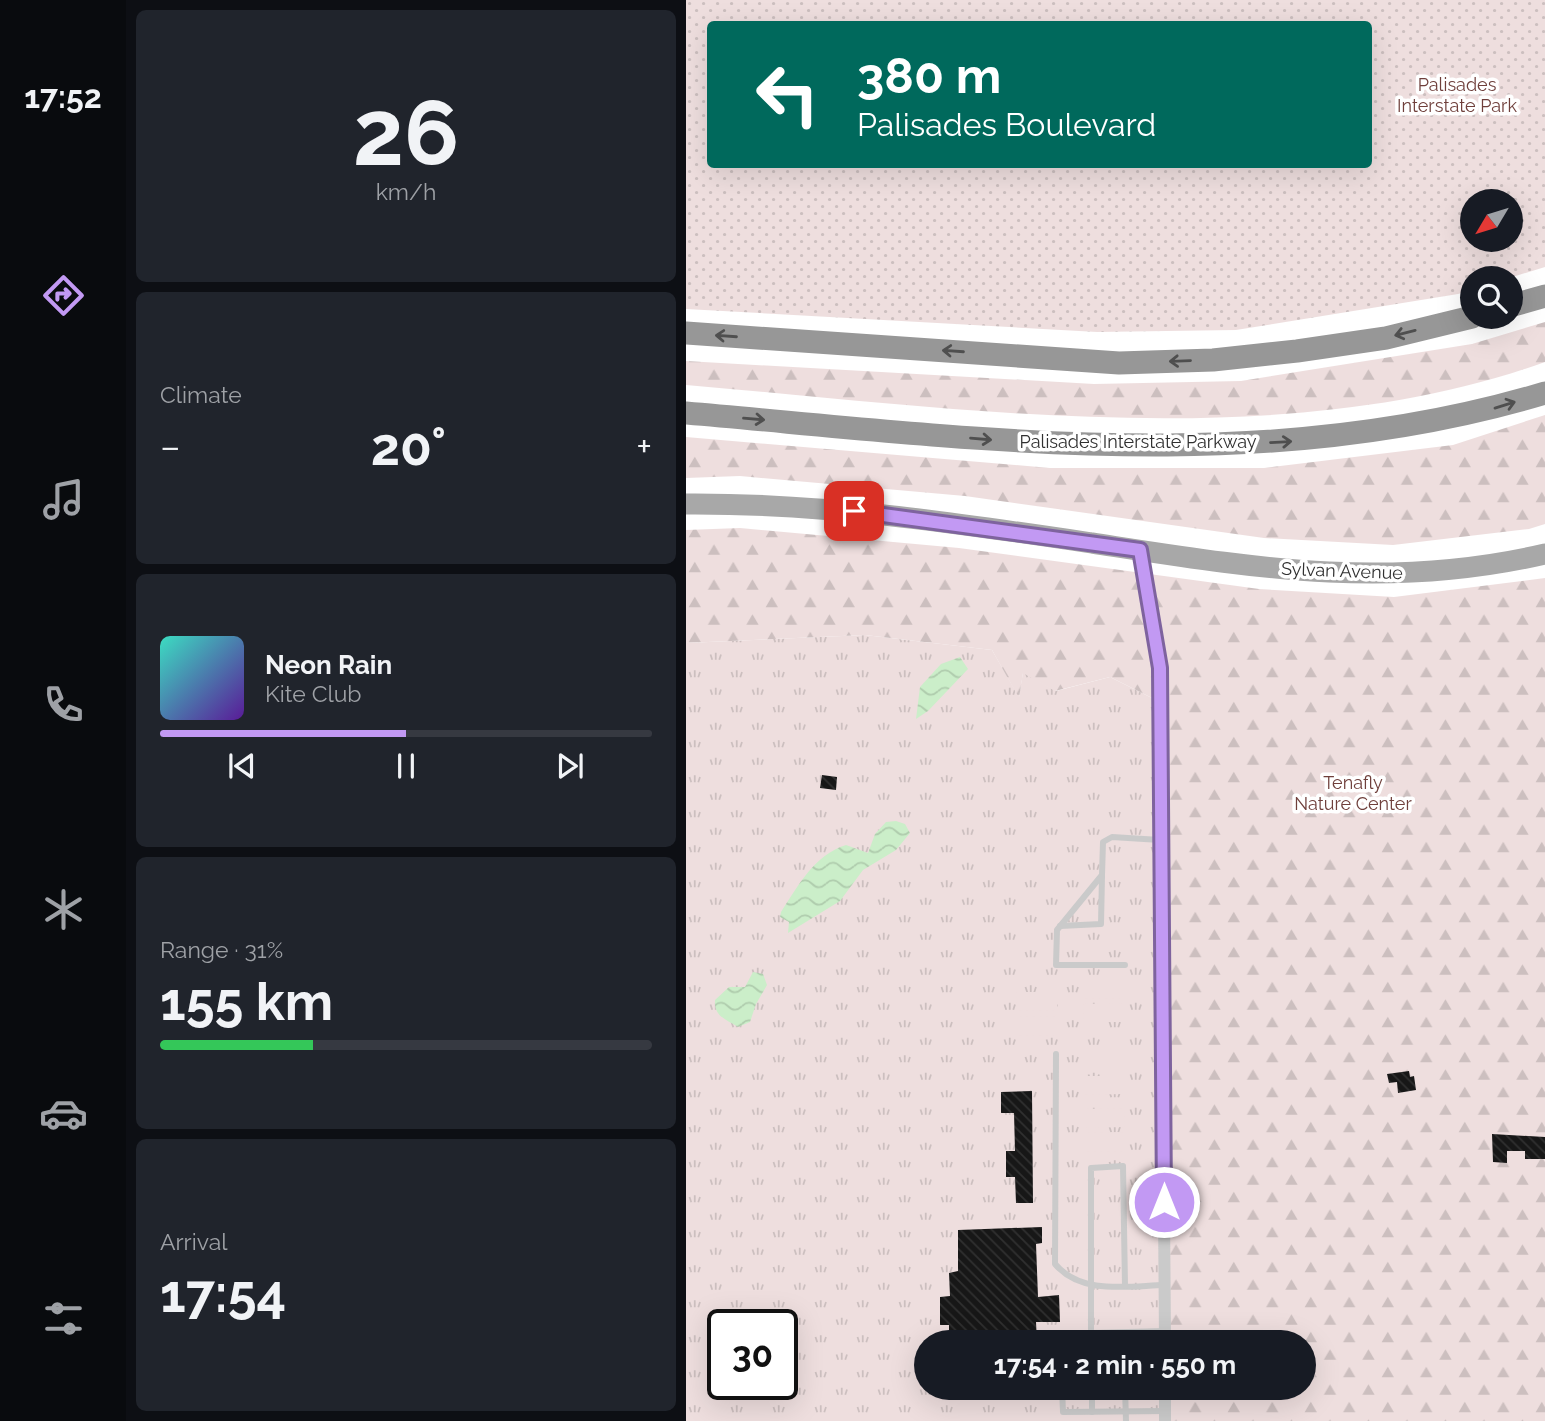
<!DOCTYPE html>
<meta charset="utf-8">
<style>
:root{--surface:#171b24;--page:#20242c;--text:#f1f3f6;--muted:#9ea1a6;--line:#363941;--accent:#c299f3}
body{margin:0;font-family:Raleway,sans-serif;background:var(--page);color:var(--text);height:100vh;display:flex;flex-direction:column;font-size:26px;white-space:nowrap}
*{box-sizing:border-box;margin:0}
p{font-size:23px;color:var(--muted)}
.icon{flex:none;width:38px;height:38px;fill:none;stroke:currentColor;stroke-width:2;stroke-linecap:round;stroke-linejoin:round}
.map{position:relative;flex:1;overflow:hidden}
.drawer{display:flex;flex-direction:column;gap:10px;padding:10px;background:#0d0f14;width:560px}
.drawer>*{flex:none}
.top-card{position:absolute;left:21px;top:21px;width:665px;height:147px;border-radius:7px;box-shadow:0 7px 28px #0002;background:#00695c;color:#fff;overflow:hidden}
.needle{width:46px;rotate:232deg}
.fabs{position:absolute;left:774px;top:189px;display:grid;gap:14px}
.fabs a{display:grid;place-items:center;width:63px;height:63px;border-radius:50%;background:var(--surface);box-shadow:0 7px 28px #0002;font-size:35px}
.speed{position:absolute;left:21px;top:1309px;display:flex;gap:14px;font-size:35px;font-weight:700;text-align:center}
.speed>*{display:grid;place-content:center;width:91px;height:91px;border-radius:50%;background:var(--surface);box-shadow:0 7px 28px #0002;line-height:1}
.speed .limit{border:4px solid #111;border-radius:10px;background:#fff;color:#111}
.pin{position:absolute;display:grid;place-items:center;width:60px;height:60px;color:#fff;margin:-30px;border-radius:14px;box-shadow:0 4px 10px #0006}
.me{position:absolute;width:77px;margin:-38px;rotate:0deg;stroke-linejoin:round;filter:drop-shadow(0 0 5px #0008)}
.turn{display:flex;align-items:center;gap:24px;height:147px;padding:0 35px;font-size:32px}
.turn .icon{width:91px;height:91px;stroke-width:2.5}
.turn b{display:block;font-size:49px;line-height:60px}
.big{font-size:52px;font-weight:700;line-height:1.1}
.drawer .widget{flex:1;display:flex;flex-direction:column;justify-content:center;gap:10px;min-width:0;padding:0 24px;border-radius:10px;background:var(--page)}
.drawer .dial{align-items:center;gap:0}
.dial b{font-size:91px;line-height:1}
.song{display:flex;align-items:center;gap:21px}
.cover{width:84px;height:84px;border-radius:10px;background:linear-gradient(135deg,hsl(170 70% 55%),hsl(270 70% 35%))}
.played{height:7px;border-radius:4px;background:linear-gradient(90deg,var(--accent) 50%,var(--line) 50%)}
.keys{display:flex;justify-content:space-around;direction:ltr}
.heat{display:flex;justify-content:space-between;align-items:center;font-size:38px;direction:ltr}
.charge{height:10px;border-radius:5px;background:linear-gradient(90deg,#34c759 31%,var(--line) 0)}
.trip{position:absolute;left:228px;top:1330px;width:402px;height:70px;border-radius:35px;background:var(--surface);box-shadow:0 7px 28px #0002;font-weight:700;line-height:70px;text-align:center}
main{display:flex;flex:1;min-height:0}
.tabs{display:flex;flex-direction:column;width:126px;justify-content:space-around;align-items:center;background:#090b0e;color:var(--muted)}
.tabs .icon{width:49px;height:49px}
.tabs .current{color:var(--accent)}
.tabs b{font-size:32px;color:var(--text)}
.map>svg:first-child{display:block}
.grass{fill:url(#grass-tufts);fill-rule:evenodd}
.forest{fill:url(#forest-firs)}
.park{fill:url(#park-dots);fill-rule:evenodd}
.pitch{fill:#eedede}
.water{fill:url(#water-waves)}
.building{fill:url(#building-back-hatch)}
.lines{fill:none;stroke-linecap:round;stroke-linejoin:round}
.service{stroke:#cacaca;stroke-width:6}
.minor{stroke:#cacaca;stroke-width:12}
.primary{stroke:#a8a8a8;stroke-width:21}
.motorway{stroke:#979797;stroke-width:23}
.oneway{stroke:#4f4f4f}
.route-casing{stroke:#7e639e;stroke-width:18}
.route{stroke:#c299f3;stroke-width:12}
.labels{text-anchor:middle;stroke-width:7;stroke-linejoin:round;paint-order:stroke}
.park-label{font-size:18px;fill:#6f3f3b;stroke:#fff}
.street-label{font-size:18px;fill:#303030;stroke:#fff}
</style>
<main>
<nav class="tabs">
<b>17:52</b>
<svg class="icon current" aria-label="directions" viewBox="0 0 24 24"><path d="M12 3l9 9-9 9-9-9zM9 14v-3h6M13 9l2 2-2 2"/></svg>
<svg class="icon" aria-label="music" viewBox="0 0 24 24"><path d="M9 18V5l10-2v13"/><circle cx="6" cy="18" r="3"/><circle cx="16" cy="16" r="3"/></svg>
<svg class="icon" aria-label="phone" viewBox="0 0 24 24"><path d="M5 4h4l2 5-3 2q2 4 5 5l2-3 5 2v4C11 20 4 13 5 4z"/></svg>
<svg class="icon" aria-label="climate" viewBox="0 0 24 24"><path d="M12 3v18M4 7l16 10M4 17L20 7"/></svg>
<svg class="icon" aria-label="car" viewBox="0 0 24 24"><path d="M5 17H2v-5l4-1 3-4h7l3 4 3 1v5h-3M9 17h6M6 11h13"/><circle cx="7" cy="17" r="2"/><circle cx="17" cy="17" r="2"/></svg>
<svg class="icon" aria-label="filters" viewBox="0 0 24 24"><path d="M4 7h16M4 17h16"/><circle cx="9" cy="7" r="2"/><circle cx="15" cy="17" r="2"/></svg>
</nav>
<section class="drawer">
<div class="widget dial"><b>26</b><p>km/h</p></div>
<div class="widget"><p>Climate</p>
<div class="heat"><a>−</a><b class="big">20°</b><a>+</a></div>
</div>
<div class="widget">
<div class="song"><i class="cover"></i><div><b>Neon Rain</b><p>Kite Club</p></div></div>
<div class="played"></div>
<div class="keys"><svg class="icon" aria-label="previous" viewBox="0 0 24 24"><path d="M18 5L8 12l10 7zM5 5v14"/></svg><svg class="icon" aria-label="pause" viewBox="0 0 24 24"><path d="M8 5v14M16 5v14"/></svg><svg class="icon" aria-label="next" viewBox="0 0 24 24"><path d="M6 5l10 7-10 7zM19 5v14"/></svg></div>
</div>
<div class="widget"><p>Range · 31%</p><b class="big">155 km</b><div class="charge"></div></div>
<div class="widget"><p>Arrival</p><b class="big">17:54</b></div>
</section>
<div class="map">
<svg width="859" height="1421" viewBox="0 0 859 1421">
<defs>
<pattern id="grass-tufts" width="24" height="20" patternUnits="userSpaceOnUse" patternTransform="scale(1.75)"><rect width="24" height="20" fill="#eedede"/><path d="M3 7l-1-3M5 7V3M7 7l1-3M15 17l-1-3M17 17v-4M19 17l1-3" fill="none" stroke="#ccbfbf"/></pattern>
<pattern id="forest-firs" width="22" height="20" patternUnits="userSpaceOnUse" patternTransform="scale(1.75)"><rect width="22" height="20" fill="#eedede"/><path d="M5 1l3.5 6h-7zM16 11l3.5 6h-7z" fill="#ccbfbf"/></pattern>
<pattern id="park-dots" width="8" height="8" patternUnits="userSpaceOnUse" patternTransform="scale(1.75)"><rect width="8" height="8" fill="#eedede"/><path d="M2 2h.1M6 6h.1" fill="none" stroke="#ccbfbf" stroke-width="1.8" stroke-linecap="round"/></pattern>
<pattern id="water-waves" width="16" height="10" patternUnits="userSpaceOnUse" patternTransform="scale(1.75)"><rect width="16" height="10" fill="#cbeec9"/><path d="M0 5q4-4 8 0t8 0" fill="none" stroke="#afccad"/></pattern>
<pattern id="building-back-hatch" width="6" height="6" patternUnits="userSpaceOnUse" patternTransform="scale(1.75)"><rect width="6" height="6" fill="#171717"/><path d="M-1 5l2 2M0 0l6 6M5-1l2 2" fill="none" stroke="#303030"/></pattern>
</defs>
<rect width="100%" height="100%" fill="#fff"/>
<!-- grass -->
<path class="grass" d="M179,635L306,650L333,697L337,672L370,691L424,677L474,702L479,1342H240V1388H479L480,1421H0V643ZM37,1325H96V1384H37Z"/>
<!-- forest -->
<g class="forest">
<path d="M859,322V362C596,457 273,408 0,385V361L408,384L555,381L786,344Z"/>
<path d="M859,415V524L843,529L707,545L578,538L279,496L54,476L0,478V437L364,468H578L767,445Z"/>
<path d="M54,528L273,548L573,589L708,597L859,578V1421H480L479,1388H618V1342H479L474,702L424,677L369,691L337,673L333,698L306,650L179,635L0,643V530Z"/>
</g>
<!-- park -->
<path class="park" d="M0,0H859V267L823,278H786V290L772,294L550,330L411,332L0,309ZM24,24H682V164H24ZM786,201H824V240H786Z"/>
<!-- pitch -->
<g class="pitch">
<path d="M397,980H437V998L397,999Z"/>
<path d="M330,992H371V1010L331,1011Z"/>
<path d="M438,1003V1022H398L397,1004Z"/>
<path d="M371,1016V1035L331,1036V1017Z"/>
<rect x="397" y="1050" width="40" height="19"/>
<path d="M397,1076H437V1094L397,1095Z"/>
<path d="M438,1108L439,1127L398,1128V1109Z"/>
<path d="M439,1132V1151L399,1152V1133Z"/>
</g>
<!-- water -->
<g class="water">
<path d="M274,657L282,669L242,711L230,719L234,687L255,664Z"/>
<path d="M200,822L210,821L219,824L224,833L210,850L177,870L154,901L102,933L103,922L94,917L95,912C112,886 128,855 160,845L182,853L189,834Z"/>
<path d="M67,972L77,974L81,985L70,1004L64,1022L52,1027C40,1019 28,1017 29,1000L43,987H59Z"/>
</g>
<!-- building -->
<g class="building">
<path d="M136,775L151,777L150,790L134,788Z"/>
<path d="M723,1071L724,1077L728,1076L730,1090L712,1093L711,1082L703,1083L701,1074Z"/>
<path d="M346,1091L347,1203H330L329,1177H320V1151H329L328,1113H315V1092Z"/>
<path d="M806,1134L859,1137V1159H839V1151H821V1163L807,1162Z"/>
<path d="M356,1227V1243L350,1244L352,1297L373,1295L374,1322H350L351,1342H263V1325H254V1297L264,1296L263,1273L272,1271V1230Z"/>
</g>
<g class="lines">
<!-- service -->
<g class="service">
<path d="M374,926L415,924L416,876"/>
<path d="M439,965H370L371,930L416,875L417,842L426,837L474,840"/>
<path d="M370,1054L369,1264C395,1295 441,1286 479,1285"/>
<path d="M378,1342L393,1334L405,1333L479,1331"/>
<path d="M405,1342V1168L437,1166L439,1286"/>
<path d="M376,1388L377,1412L479,1411"/>
<path d="M406,1388V1412"/>
<path d="M439,1388L440,1421"/>
</g>
<!-- minor -->
<g class="minor">
<path d="M454,550L474,668L479,1342"/>
<path d="M479,1421V1388"/>
</g>
<!-- primary -->
<path class="primary" d="M0,504C137,503 271,523 406,543C564,567 700,591 859,554"/>
<!-- motorway -->
<g class="motorway">
<path d="M824,306L859,296"/>
<path d="M0,333L433,363L527,360L611,351L700,338L786,317"/>
<path d="M0,413C291,438 573,479 859,393"/>
</g>
</g>
<!-- one-way arrows -->
<defs><path id="oneway-shaft" d="M-6 0H5M1.5-3L5.5 0L1.5 3" fill="none" stroke-width="1.6" stroke-linecap="round" stroke-linejoin="round" transform="scale(1.75)"/></defs>
<g class="oneway">
<use href="#oneway-shaft" transform="translate(719 333) rotate(166)"/>
<use href="#oneway-shaft" transform="translate(40 336) rotate(-176)"/>
<use href="#oneway-shaft" transform="translate(267 351) rotate(-176)"/>
<use href="#oneway-shaft" transform="translate(494 361) rotate(178)"/>
<use href="#oneway-shaft" transform="translate(819 405) rotate(-17)"/>
<use href="#oneway-shaft" transform="translate(68 419) rotate(5)"/>
<use href="#oneway-shaft" transform="translate(295 439) rotate(5)"/>
<use href="#oneway-shaft" transform="translate(595 442) rotate(-3)"/>
</g>
<g class="lines">
<defs>
<path id="route" d="M168,511L454,550L474,668L478,1202"/>
</defs>
<!-- route casing -->
<use href="#route" class="route-casing"/>
<!-- route -->
<use href="#route" class="route"/>
</g>
<g class="labels">
<!-- park labels -->
<g class="park-label">
<text x="771" y="91">Palisades<tspan x="771" dy="21">Interstate Park</tspan></text>
<text x="667" y="789">Tenafly<tspan x="667" dy="21">Nature Center</tspan></text>
</g>
<!-- street labels -->
<g class="street-label">
<text x="452" y="448">Palisades Interstate Parkway</text>
<text transform="translate(656 571) rotate(2)" y="6">Sylvan Avenue</text>
</g>
</g>
</svg>
<div class="fabs">
<a><svg class="needle" viewBox="-14 -14 28 28"><path d="M0-13l5 13h-10z" fill="#e53935"/><path d="M0 13l5-13h-10z" fill="#9ea1a6"/></svg></a>
<a><svg class="icon" aria-label="search" viewBox="0 0 24 24"><circle cx="10" cy="10" r="6"/><path d="M15 15l6 6"/></svg></a>
</div>
<div class="speed"><div class="limit">30</div></div>
<div class="pin" style="left:168px;top:511px;background:#d93025"><svg class="icon" aria-label="arrive" viewBox="0 0 24 24"><path d="M6 21V4h12l-3 4 3 4H6"/></svg></div>
<svg class="me" style="left:478px;top:1202px" viewBox="-20 -20 40 40"><circle r="17" fill="#c299f3" stroke="#fff" stroke-width="3"/><path d="M0-11L8 9 0 5-8 9z" fill="#fff"/></svg>
<div class="trip">17:54 · 2 min · 550 m</div>
<div class="top-card">
<div class="turn"><svg class="icon" aria-label="left" viewBox="0 0 24 24"><path d="M17 20v-9H6M10 6l-5 5 5 5"/></svg><div><b>380 m</b>Palisades Boulevard</div></div>
</div>
</div>
</main>
